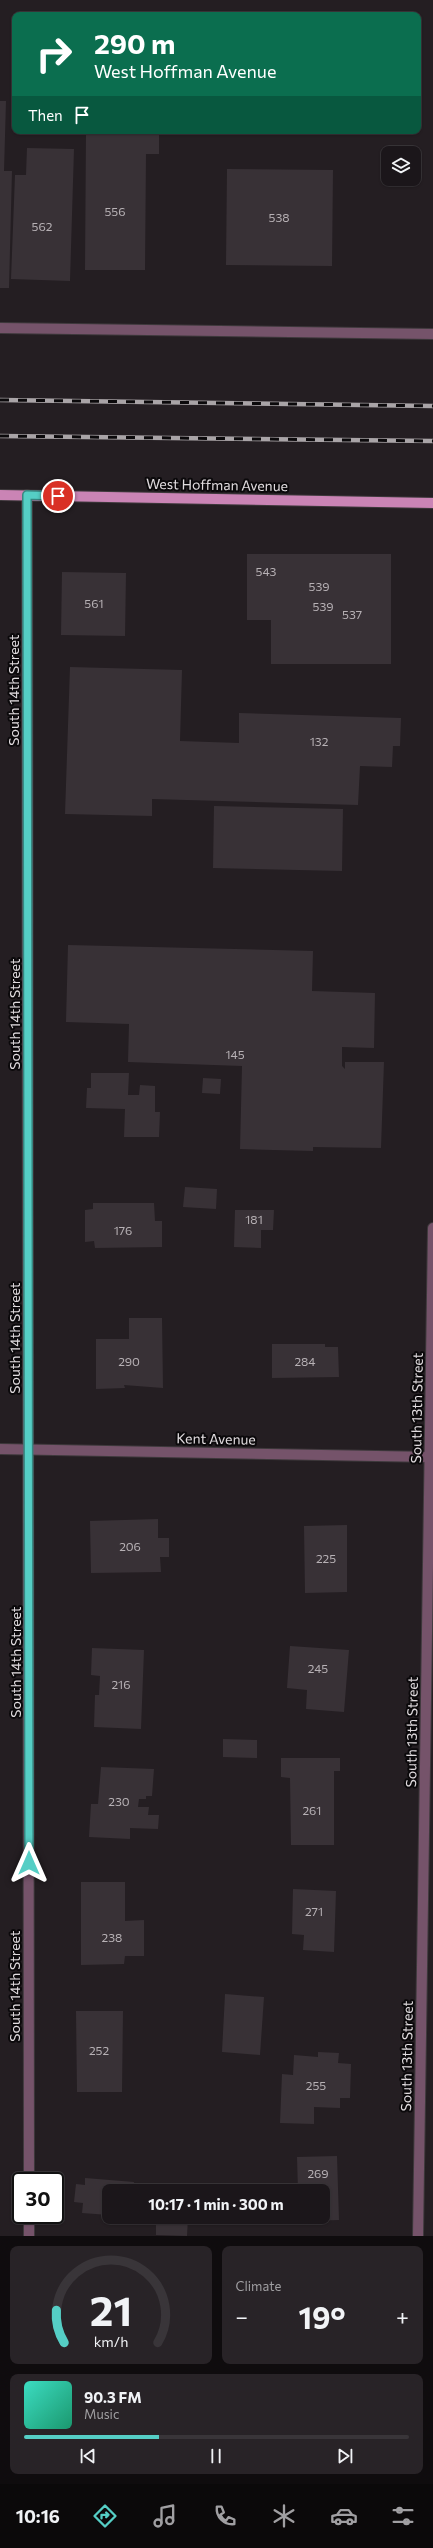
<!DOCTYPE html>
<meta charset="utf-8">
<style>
:root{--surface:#1b161a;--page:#282327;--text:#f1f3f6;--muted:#a09fa2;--line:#393539;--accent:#55cec5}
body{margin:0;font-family:Commissioner,sans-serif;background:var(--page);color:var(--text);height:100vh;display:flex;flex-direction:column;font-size:15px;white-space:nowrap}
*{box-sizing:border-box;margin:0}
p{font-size:13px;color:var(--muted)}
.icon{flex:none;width:22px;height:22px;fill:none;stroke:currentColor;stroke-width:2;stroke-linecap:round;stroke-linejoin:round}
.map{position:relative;height:2236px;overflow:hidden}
.details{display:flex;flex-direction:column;gap:10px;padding:10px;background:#0f0c0e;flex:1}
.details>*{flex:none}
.guide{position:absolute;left:12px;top:12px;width:409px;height:122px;border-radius:8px;box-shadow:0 1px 3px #0004,0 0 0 1px var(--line);background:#0b6e4f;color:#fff;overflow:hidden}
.tools{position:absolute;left:381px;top:146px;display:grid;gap:8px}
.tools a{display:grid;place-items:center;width:40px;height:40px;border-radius:8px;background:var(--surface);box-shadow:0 1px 3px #0004,0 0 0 1px var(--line);font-size:20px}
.speed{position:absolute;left:12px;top:2172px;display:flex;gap:8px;font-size:20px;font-weight:700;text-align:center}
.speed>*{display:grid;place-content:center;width:52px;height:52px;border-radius:50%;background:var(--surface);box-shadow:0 1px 3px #0004,0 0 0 1px var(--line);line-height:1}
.speed .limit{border:2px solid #111;border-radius:6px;background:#fff;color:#111}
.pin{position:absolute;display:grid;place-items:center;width:34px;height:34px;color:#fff;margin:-17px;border:2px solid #fff;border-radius:50%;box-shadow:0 1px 4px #0007}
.me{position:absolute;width:44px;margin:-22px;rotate:0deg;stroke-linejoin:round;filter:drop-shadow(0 0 3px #0008)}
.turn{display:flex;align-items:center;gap:14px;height:84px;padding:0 16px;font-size:18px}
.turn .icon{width:52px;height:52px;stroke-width:2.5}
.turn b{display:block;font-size:28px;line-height:34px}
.then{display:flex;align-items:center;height:38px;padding:0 16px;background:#0003;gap:8px;font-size:15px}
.big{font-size:30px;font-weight:700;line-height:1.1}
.details .tile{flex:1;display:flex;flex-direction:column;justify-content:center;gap:6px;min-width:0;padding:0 14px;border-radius:8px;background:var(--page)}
.details .dial{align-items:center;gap:0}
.dial svg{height:104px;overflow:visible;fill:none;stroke:var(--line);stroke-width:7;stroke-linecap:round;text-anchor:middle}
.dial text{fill:var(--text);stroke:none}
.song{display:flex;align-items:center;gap:12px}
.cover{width:48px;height:48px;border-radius:6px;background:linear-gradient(135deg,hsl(170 70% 55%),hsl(160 70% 35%))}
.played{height:4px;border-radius:2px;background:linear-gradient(90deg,var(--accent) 35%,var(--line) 35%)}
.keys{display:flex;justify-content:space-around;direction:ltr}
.heat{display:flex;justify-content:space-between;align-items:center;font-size:22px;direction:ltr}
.details .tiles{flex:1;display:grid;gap:10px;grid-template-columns:1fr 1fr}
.tile:last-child{grid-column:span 2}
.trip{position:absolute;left:102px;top:2184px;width:228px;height:40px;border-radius:8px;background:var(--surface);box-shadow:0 1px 3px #0004,0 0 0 1px var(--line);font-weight:700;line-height:40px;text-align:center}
.menu{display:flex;height:64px;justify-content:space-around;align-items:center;background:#0b090a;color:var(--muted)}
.menu .icon{width:28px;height:28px}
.menu .on{color:var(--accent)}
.menu b{font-size:18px;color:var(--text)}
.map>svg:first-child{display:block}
.building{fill:#383136}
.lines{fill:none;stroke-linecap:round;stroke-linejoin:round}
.minor-casing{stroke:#3e393c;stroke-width:12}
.major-casing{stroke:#3e393c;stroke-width:12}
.minor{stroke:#75536a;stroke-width:10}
.major{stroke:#ca84b5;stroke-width:10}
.rail-casing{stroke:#a9a4a7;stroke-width:4.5}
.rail{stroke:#0b090b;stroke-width:3;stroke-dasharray:9;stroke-linecap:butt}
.route-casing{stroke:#378680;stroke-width:10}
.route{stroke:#55cec5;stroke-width:7}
.labels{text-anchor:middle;stroke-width:4;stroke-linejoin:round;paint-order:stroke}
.number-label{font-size:12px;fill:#b7b1b5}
.street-label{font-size:14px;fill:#e1dcdf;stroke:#0b090b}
</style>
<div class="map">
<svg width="433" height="2236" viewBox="0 0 433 2236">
<rect width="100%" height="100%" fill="#241e22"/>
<!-- building -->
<g class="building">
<path d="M0,101H6L4,171H12L9,288H0Z"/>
<path d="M86,131H159V154H146L145,270H85Z"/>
<path d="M27,148L74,149L70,281L11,279L15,175H26Z"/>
<path d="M227,169L333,170L332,266L226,265Z"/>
<path d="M247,554H391V664H271V620H247Z"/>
<path d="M62,572L126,573L125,636L61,635Z"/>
<path d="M70,667L182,670L180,741L239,743V713L401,718L400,746H393L392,767L360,766L358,805L152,799V816L65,814Z"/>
<path d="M214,806L343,809L342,871L213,868Z"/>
<path d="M68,945L313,951L312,991L375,993L374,1048L342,1047V1066L345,1069V1062H384L381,1148L313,1147V1151L240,1149L242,1066L128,1062L129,1024L66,1022Z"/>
<path d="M91,1073H129L128,1095H139L140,1085L155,1086V1112H160L159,1137H124L125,1109L86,1108L87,1088H91Z"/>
<path d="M203,1078L221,1079L220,1094L202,1093Z"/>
<path d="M185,1187L217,1189L216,1209L183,1207Z"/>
<path d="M93,1203H154L155,1221H162V1247L95,1248L94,1241L85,1242V1210L93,1209Z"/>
<path d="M235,1210H274L273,1230H261V1248L234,1247Z"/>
<path d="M129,1318H162L163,1388L124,1385L125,1388L96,1389V1339H129Z"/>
<path d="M272,1344H325V1347H338L339,1377L272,1378Z"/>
<path d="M158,1519V1538H169V1557H160L161,1572L91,1573L90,1521Z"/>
<path d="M347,1525V1592L305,1593L304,1526Z"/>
<path d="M290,1646L349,1650L344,1712L306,1709L307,1690L287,1688Z"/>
<path d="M92,1648L144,1650L141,1729L94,1727L95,1695H99L100,1676L91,1675Z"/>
<path d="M223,1739L257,1740V1758L223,1757Z"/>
<path d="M281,1758H340V1771H334V1845H291L290,1778L281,1777Z"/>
<path d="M101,1767L154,1769L152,1796H146V1799H139L138,1807H149L148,1815H159L158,1829L130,1828V1839L89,1837L91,1804H98Z"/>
<path d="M81,1882H125V1921L144,1920V1956H125L124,1964L81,1965Z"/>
<path d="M293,1889L336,1891L334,1952L303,1950L304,1935L292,1934Z"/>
<path d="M225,1994L264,1997L260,2055L222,2052Z"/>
<path d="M76,2011H123L122,2092H77Z"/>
<path d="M318,2052L339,2053L338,2063L351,2064L350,2098H340V2108L314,2107V2124L280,2123L282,2074L293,2075L294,2055L318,2057Z"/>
<path d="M337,2156L339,2220L306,2221V2217H323V2191H298L297,2157Z"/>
<path d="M85,2178L134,2182L133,2191H109V2215L82,2213L83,2203L74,2202L76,2184L85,2185Z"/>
<path d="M156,2217H188L187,2236L156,2235Z"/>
</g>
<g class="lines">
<defs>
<g id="minor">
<path d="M0,328L433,334"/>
<path d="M27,495L29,2181"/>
<path d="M0,1449L431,1457"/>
<path d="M29,2236V2215"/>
<path d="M418,2236L433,1228"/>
</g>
<path id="major" d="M0,495L433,503"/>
</defs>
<!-- minor casing -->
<use href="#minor" class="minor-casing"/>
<!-- major casing -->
<use href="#major" class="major-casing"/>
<!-- minor -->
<use href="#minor" class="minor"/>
<!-- major -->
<use href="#major" class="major"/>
<defs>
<g id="rail">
<path d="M0,400L433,406"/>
<path d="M0,436L433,441"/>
</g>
</defs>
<!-- rail casing -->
<use href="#rail" class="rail-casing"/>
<!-- rail -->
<use href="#rail" class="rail"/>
</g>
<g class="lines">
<defs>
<path id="route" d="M29,1863L27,495L58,496"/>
</defs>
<!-- route casing -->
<use href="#route" class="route-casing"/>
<!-- route -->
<use href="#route" class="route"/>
</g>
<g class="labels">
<!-- number labels -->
<g class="number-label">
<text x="115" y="216">556</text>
<text x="279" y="222">538</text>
<text x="42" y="231">562</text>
<text x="266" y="576">543</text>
<text x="319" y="591">539</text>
<text x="94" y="608">561</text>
<text x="323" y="611">539</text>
<text x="352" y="619">537</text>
<text x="319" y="746">132</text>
<text x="235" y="1059">145</text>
<text x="254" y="1224">181</text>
<text x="123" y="1235">176</text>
<text x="129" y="1366">290</text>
<text x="305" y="1366">284</text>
<text x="130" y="1551">206</text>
<text x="326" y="1563">225</text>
<text x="318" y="1673">245</text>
<text x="121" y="1689">216</text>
<text x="119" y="1806">230</text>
<text x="312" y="1815">261</text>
<text x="314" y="1916">271</text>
<text x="112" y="1942">238</text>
<text x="99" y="2055">252</text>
<text x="316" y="2090">255</text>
<text x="318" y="2178">269</text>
</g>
<!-- street labels -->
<g class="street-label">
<text transform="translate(217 485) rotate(1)" y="5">West Hoffman Avenue</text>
<text transform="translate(14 690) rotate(-90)" y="5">South 14th Street</text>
<text transform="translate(15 1014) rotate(-90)" y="5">South 14th Street</text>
<text transform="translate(15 1338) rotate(-90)" y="5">South 14th Street</text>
<text transform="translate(417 1408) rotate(-89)" y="5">South 13th Street</text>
<text transform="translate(216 1439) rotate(1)" y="5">Kent Avenue</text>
<text transform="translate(16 1662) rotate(-90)" y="5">South 14th Street</text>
<text transform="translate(412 1732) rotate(-89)" y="5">South 13th Street</text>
<text transform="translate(15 1986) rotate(-90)" y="5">South 14th Street</text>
<text transform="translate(407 2056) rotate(-89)" y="5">South 13th Street</text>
</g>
</g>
</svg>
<div class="tools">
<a><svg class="icon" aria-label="layers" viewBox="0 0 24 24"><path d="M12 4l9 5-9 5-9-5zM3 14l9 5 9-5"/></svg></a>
</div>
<div class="speed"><div class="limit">30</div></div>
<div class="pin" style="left:58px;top:496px;background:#d93025"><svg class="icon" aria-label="arrive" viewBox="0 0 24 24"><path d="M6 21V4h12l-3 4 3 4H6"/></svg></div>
<svg class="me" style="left:29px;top:1863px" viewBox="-20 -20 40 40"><path d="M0-17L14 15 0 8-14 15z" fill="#55cec5" stroke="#fff" stroke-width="4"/></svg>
<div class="trip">10:17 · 1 min · 300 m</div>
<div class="guide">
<div class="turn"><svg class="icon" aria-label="right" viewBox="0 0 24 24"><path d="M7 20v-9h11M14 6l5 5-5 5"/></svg><div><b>290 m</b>West Hoffman Avenue</div></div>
<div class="then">Then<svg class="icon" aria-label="arrive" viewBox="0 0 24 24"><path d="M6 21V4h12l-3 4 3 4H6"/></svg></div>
</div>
</div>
<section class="details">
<div class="tiles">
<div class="tile dial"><svg viewBox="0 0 100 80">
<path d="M14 69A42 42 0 1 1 86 69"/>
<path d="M14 69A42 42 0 0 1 8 44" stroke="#55cec5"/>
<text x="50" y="56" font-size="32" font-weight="700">21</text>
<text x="50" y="72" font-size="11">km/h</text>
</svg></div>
<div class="tile"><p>Climate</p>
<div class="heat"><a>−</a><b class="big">19°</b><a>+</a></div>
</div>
<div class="tile">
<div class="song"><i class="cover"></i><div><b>90.3 FM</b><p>Music</p></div></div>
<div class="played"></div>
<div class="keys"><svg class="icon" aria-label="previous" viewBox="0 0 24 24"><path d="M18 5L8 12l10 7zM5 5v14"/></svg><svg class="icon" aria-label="pause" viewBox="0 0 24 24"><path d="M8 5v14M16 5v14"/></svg><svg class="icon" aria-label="next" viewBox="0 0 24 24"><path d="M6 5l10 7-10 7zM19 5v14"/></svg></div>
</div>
</div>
</section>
<nav class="menu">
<b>10:16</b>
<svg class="icon on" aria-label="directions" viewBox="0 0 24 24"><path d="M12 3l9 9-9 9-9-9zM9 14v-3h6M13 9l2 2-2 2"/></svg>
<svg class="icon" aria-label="music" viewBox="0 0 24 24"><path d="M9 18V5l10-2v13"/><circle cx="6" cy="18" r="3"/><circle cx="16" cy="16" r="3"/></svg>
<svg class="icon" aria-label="phone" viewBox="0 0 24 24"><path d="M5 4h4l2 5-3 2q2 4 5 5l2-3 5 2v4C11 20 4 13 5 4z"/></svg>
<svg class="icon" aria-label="climate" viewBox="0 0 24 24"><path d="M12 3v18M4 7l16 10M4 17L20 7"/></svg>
<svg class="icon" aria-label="car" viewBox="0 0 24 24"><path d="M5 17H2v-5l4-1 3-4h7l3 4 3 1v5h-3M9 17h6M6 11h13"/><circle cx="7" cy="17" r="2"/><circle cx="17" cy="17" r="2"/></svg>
<svg class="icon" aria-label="filters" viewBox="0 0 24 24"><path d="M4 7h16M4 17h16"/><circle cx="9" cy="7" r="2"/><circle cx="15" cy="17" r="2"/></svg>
</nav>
